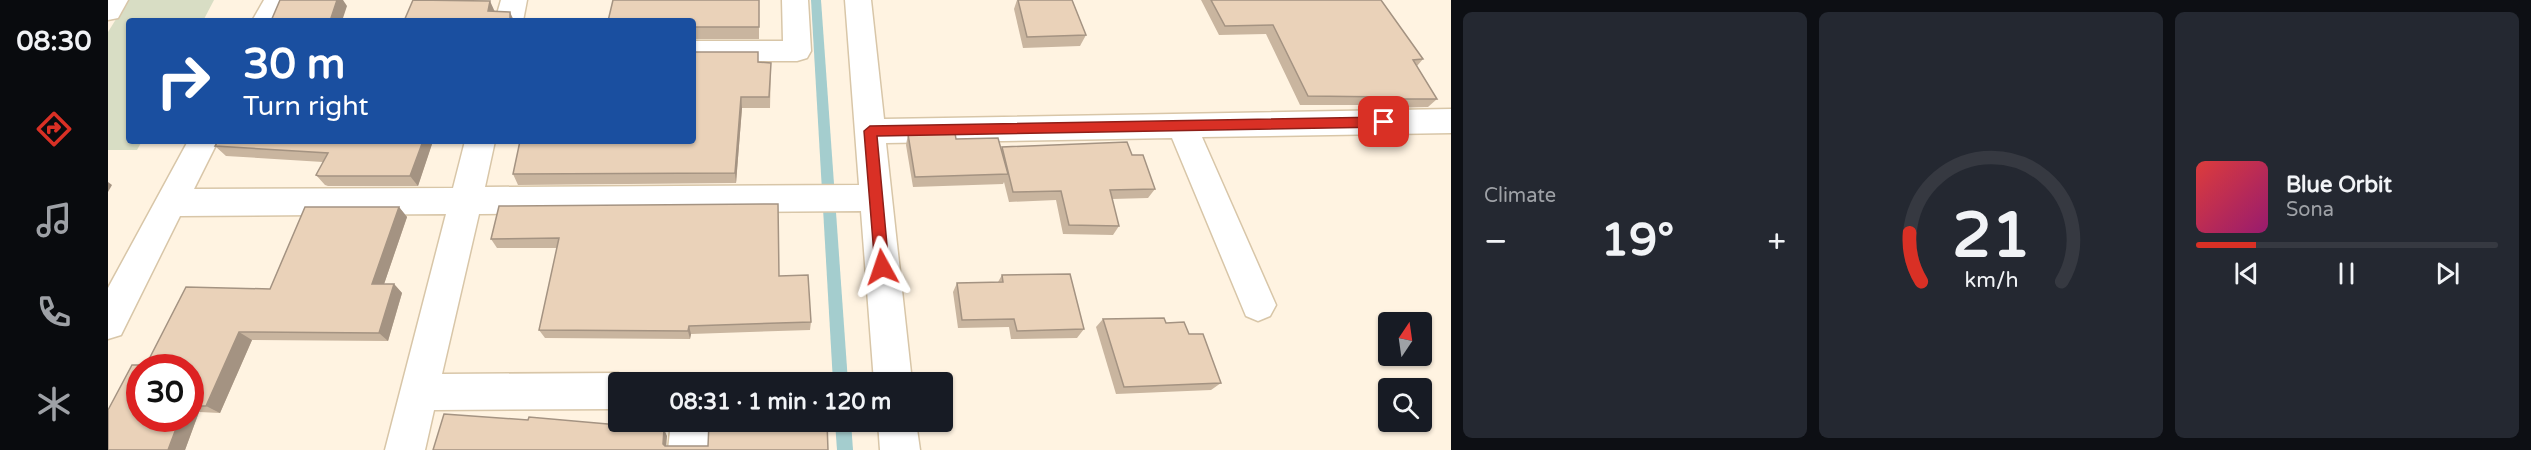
<!DOCTYPE html>
<meta charset="utf-8">
<style>
:root{--surface:#171b24;--page:#242831;--text:#f1f3f6;--muted:#9ea1a6;--line:#363941;--accent:#d93025}
body{margin:0;font-family:"Varela Round",sans-serif;background:var(--page);color:var(--text);height:100vh;display:flex;flex-direction:column;font-size:22px;white-space:nowrap}
*{box-sizing:border-box;margin:0}
p{font-size:20px;color:var(--muted)}
.icon{flex:none;width:33px;height:33px;fill:none;stroke:currentColor;stroke-width:2;stroke-linecap:round;stroke-linejoin:round}
.map{position:relative;flex:1;overflow:hidden}
.side{display:flex;flex-direction:column;gap:12px;padding:12px;background:#0d0f14;width:1080px}
.side>*{flex:none}
.top-card{position:absolute;left:18px;top:18px;width:570px;height:126px;border-radius:6px;box-shadow:0 2px 4px #0004;background:#1a4fa0;color:#fff;overflow:hidden}
.needle{width:39px;rotate:13deg}
.fabs{position:absolute;left:1270px;top:312px;display:grid;gap:12px}
.fabs a{display:grid;place-items:center;width:54px;height:54px;border-radius:6px;background:var(--surface);box-shadow:0 2px 4px #0004;font-size:30px}
.speed{position:absolute;left:18px;top:354px;display:flex;gap:12px;font-size:30px;font-weight:700;text-align:center}
.speed>*{display:grid;place-content:center;width:78px;height:78px;border-radius:50%;background:var(--surface);box-shadow:0 2px 4px #0004;line-height:1}
.speed .limit{border:9px solid #d22;background:#fff;color:#111}
.pin{position:absolute;display:grid;place-items:center;width:51px;height:51px;color:#fff;margin:-26px;border-radius:12px;box-shadow:0 3px 9px #0006}
.me{position:absolute;width:66px;margin:-33px;rotate:355deg;stroke-linejoin:round;filter:drop-shadow(0 0 4px #0008)}
.turn{display:flex;align-items:center;gap:21px;height:126px;padding:0 18px;font-size:27px}
.turn .icon{width:78px;height:78px;stroke-width:2.5}
.turn b{display:block;font-size:42px;line-height:51px}
.big{font-size:45px;font-weight:800;line-height:1.1}
.side .tile{flex:1;display:flex;flex-direction:column;justify-content:center;gap:9px;min-width:0;padding:0 21px;border-radius:9px;background:var(--page)}
.side .dial{align-items:center;gap:0}
.dial svg{height:156px;overflow:visible;fill:none;stroke:var(--line);stroke-width:7;stroke-linecap:round;text-anchor:middle}
.dial text{fill:var(--text);stroke:none}
.song{display:flex;align-items:center;gap:18px}
.cover{width:72px;height:72px;border-radius:9px;background:linear-gradient(135deg,hsl(0 70% 55%),hsl(320 70% 35%))}
.played{height:6px;border-radius:3px;background:linear-gradient(90deg,var(--accent) 20%,var(--line) 20%)}
.keys{display:flex;justify-content:space-around;direction:ltr}
.heat{display:flex;justify-content:space-between;align-items:center;font-size:33px;direction:ltr}
.side .tiles{flex:1;display:grid;gap:12px;grid-template-columns:repeat(3,1fr)}
.trip{position:absolute;left:500px;top:372px;width:345px;height:60px;border-radius:6px;background:var(--surface);box-shadow:0 2px 4px #0004;font-weight:800;line-height:60px;text-align:center}
main{display:flex;flex:1;min-height:0}
.tabs{display:flex;flex-direction:column;width:108px;justify-content:space-around;align-items:center;background:#090b0e;color:var(--muted)}
.tabs .icon{width:42px;height:42px}
.tabs .selected{color:var(--accent)}
.tabs b{font-size:27px;color:var(--text)}
.map>svg:first-child{display:block}
.green{fill:#d8ddc4}
.lines{fill:none;stroke-linecap:round;stroke-linejoin:round}
.stream{fill:#a4cdce;fill-rule:evenodd}
.street-casing{stroke:#d8c6a8;stroke-width:3}
.street{fill:#fff;fill-rule:evenodd}
.wall{fill:#c9b59f;fill-rule:evenodd}
.shaded-wall{fill:#a49382}
.building{fill:#ead2b9;stroke:#a49382;stroke-width:1.5}
.route{fill:#d93025;stroke:#8d1f18;stroke-width:1.5}
</style>
<main>
<nav class="tabs">
<b>08:30</b>
<svg class="icon selected" aria-label="directions" viewBox="0 0 24 24"><path d="M12 3l9 9-9 9-9-9zM9 14v-3h6M13 9l2 2-2 2"/></svg>
<svg class="icon" aria-label="music" viewBox="0 0 24 24"><path d="M9 18V5l10-2v13"/><circle cx="6" cy="18" r="3"/><circle cx="16" cy="16" r="3"/></svg>
<svg class="icon" aria-label="phone" viewBox="0 0 24 24"><path d="M5 4h4l2 5-3 2q2 4 5 5l2-3 5 2v4C11 20 4 13 5 4z"/></svg>
<svg class="icon" aria-label="climate" viewBox="0 0 24 24"><path d="M12 3v18M4 7l16 10M4 17L20 7"/></svg>
</nav>
<div class="map">
<svg width="1343" height="450" viewBox="0 0 1343 450">
<rect width="100%" height="100%" fill="#fff3e1"/>
<!-- green -->
<path class="green" d="M20,0H106L95,21H21V141H34L29,150H0V32Z"/>
<g class="lines">
<!-- stream -->
<g class="stream">
<path d="M703,0H713L740,382H725Z"/>
<path d="M727,422H743L745,450H729Z"/>
</g>
<defs>
<g id="street">
<path d="M0,0H20L10,18L0,20Z"/>
<path d="M156,0H182L172,21H144Z"/>
<path d="M393,0H419L415,21H387Z"/>
<path d="M674,0H700L703,51L699,58L689,61H585V41H675Z"/>
<path d="M737,0H763L776,119L1343,109V133L1094,137L1168,305L1162,316L1150,321L1138,316L1064,138L778,143L804,382H766L753,211L371,214L334,374L510,373L523,378L525,382H510V409L326,410L317,450H277L338,214L72,216L13,335L0,339V288L80,141H110L86,189L345,188L357,141H387L377,187L751,185Z"/>
<path d="M563,422H601L600,450H560Z"/>
<path d="M770,422H808L812,450H772Z"/>
</g>
</defs>
<!-- street casing -->
<use href="#street" class="street-casing"/>
<!-- street -->
<use href="#street" class="street"/>
</g>
<!-- wall -->
<g class="wall">
<path d="M651,0V39H585V21Z"/>
<path d="M909,0H964L978,35L972,46L915,48L906,9Z"/>
<path d="M1093,0H1273L1315,59L1309,66L1329,99L1320,107L1279,108L1273,105H1192L1158,34L1111,35Z"/>
<path d="M651,62L663,63L662,108H634L628,183L410,185L405,174L585,141Z"/>
<path d="M800,134L848,139L893,149L894,147L1024,155L1047,189L1040,198L1004,199L1011,226L1005,235L955,234L948,200L901,202L896,182L895,184L805,187L798,145Z"/>
<path d="M325,141L310,186H220L217,185L208,175L215,162L118,156L107,146Z"/>
<path d="M391,206L671,276L703,322L702,330L583,334L582,339L437,338L431,330L449,248H389L383,239Z"/>
<path d="M197,207H291L299,217L276,284H286L294,293L280,341L144,340L112,413L91,412L77,450H0V410L24,365H38L78,287L162,289ZM32,368H82V418H32Z"/>
<path d="M894,275L976,329L969,338L903,339L901,327L850,328L845,292L849,283L890,282Z"/>
<path d="M995,319L1058,323L1081,334L1113,383L1103,390L1008,394L988,327Z"/>
</g>
<!-- shaded-wall -->
<g class="shaded-wall">
<path d="M229,0H235L239,6L234,21H222Z"/>
<path d="M382,1L387,12L380,11Z"/>
<path d="M402,12L406,21H402Z"/>
<path d="M633,97L634,108L628,183L627,173Z"/>
<path d="M315,141H325L310,186L302,176Z"/>
<path d="M0,182L4,185L0,192Z"/>
<path d="M291,207L299,217L273,293L264,284Z"/>
<path d="M286,284L294,293L280,341L271,333Z"/>
<path d="M581,326L583,334L582,339L580,331Z"/>
<path d="M131,332L144,340L112,413L98,406Z"/>
<path d="M82,408L91,412L77,450H60L72,418H82Z"/>
<path d="M556,429L559,436L558,450L555,444Z"/>
</g>
<!-- building -->
<g class="building">
<path d="M172,0H229L222,21H163Z"/>
<path d="M305,0L382,1L380,11L402,12V21H296Z"/>
<path d="M505,0H651V27H585V21H500Z"/>
<path d="M910,0H964L978,35L919,37Z"/>
<path d="M1103,0H1273L1315,59L1305,60L1329,99H1288L1282,97L1200,96L1165,25L1117,26Z"/>
<path d="M585,52H650V62L663,63L661,97H633L627,173L405,174L412,141H585Z"/>
<path d="M847,133L848,139L890,138L900,174L807,177L800,134Z"/>
<path d="M110,141H315L302,176H211L208,175L220,153L107,146Z"/>
<path d="M1019,142L1024,155H1035L1047,189L1002,190L1011,226L961,225L953,191L905,192L894,147Z"/>
<path d="M670,204L671,276L700,275L703,322L581,326L580,331L431,330L451,238L383,239L391,206Z"/>
<path d="M197,207H291L264,284H286L271,333L131,332L98,406H82V368H32V418H72L60,450H0V410L24,365H38L78,287L162,289Z"/>
<path d="M962,274L976,329L909,331L906,319L854,320L849,283L895,282L894,275Z"/>
<path d="M1056,318L1058,323L1076,322L1081,334H1095L1113,383L1016,387L995,319Z"/>
<path d="M336,414L420,420L421,417L556,429L555,444L557,446H600L601,423L636,422H719L720,450H325Z"/>
</g>
<!-- route -->
<path class="route" d="M1276,117L1282,122L1276,127L769,136L781,267L774,273L767,267L756,131L762,126Z"/>
</svg>
<div class="fabs">
<a><svg class="needle" viewBox="-14 -14 28 28"><path d="M0-13l5 13h-10z" fill="#e53935"/><path d="M0 13l5-13h-10z" fill="#9ea1a6"/></svg></a>
<a><svg class="icon" aria-label="search" viewBox="0 0 24 24"><circle cx="10" cy="10" r="6"/><path d="M15 15l6 6"/></svg></a>
</div>
<div class="speed"><div class="limit">30</div></div>
<div class="pin" style="left:1276px;top:122px;background:#d93025"><svg class="icon" aria-label="arrive" viewBox="0 0 24 24"><path d="M6 21V4h12l-3 4 3 4H6"/></svg></div>
<svg class="me" style="left:774px;top:267px" viewBox="-20 -20 40 40"><path d="M0-17L14 15 0 8-14 15z" fill="#d93025" stroke="#fff" stroke-width="4"/></svg>
<div class="trip">08:31 · 1 min · 120 m</div>
<div class="top-card">
<div class="turn"><svg class="icon" aria-label="right" viewBox="0 0 24 24"><path d="M7 20v-9h11M14 6l5 5-5 5"/></svg><div><b>30 m</b>Turn right</div></div>
</div>
</div>
<section class="side">
<div class="tiles">
<div class="tile"><p>Climate</p>
<div class="heat"><a>−</a><b class="big">19°</b><a>+</a></div>
</div>
<div class="tile dial"><svg viewBox="0 0 100 80">
<path d="M14 69A42 42 0 1 1 86 69"/>
<path d="M14 69A42 42 0 0 1 8 44" stroke="#d93025"/>
<text x="50" y="56" font-size="32" font-weight="700">21</text>
<text x="50" y="72" font-size="11">km/h</text>
</svg></div>
<div class="tile">
<div class="song"><i class="cover"></i><div><b>Blue Orbit</b><p>Sona</p></div></div>
<div class="played"></div>
<div class="keys"><svg class="icon" aria-label="previous" viewBox="0 0 24 24"><path d="M18 5L8 12l10 7zM5 5v14"/></svg><svg class="icon" aria-label="pause" viewBox="0 0 24 24"><path d="M8 5v14M16 5v14"/></svg><svg class="icon" aria-label="next" viewBox="0 0 24 24"><path d="M6 5l10 7-10 7zM19 5v14"/></svg></div>
</div>
</div>
</section>
</main>
